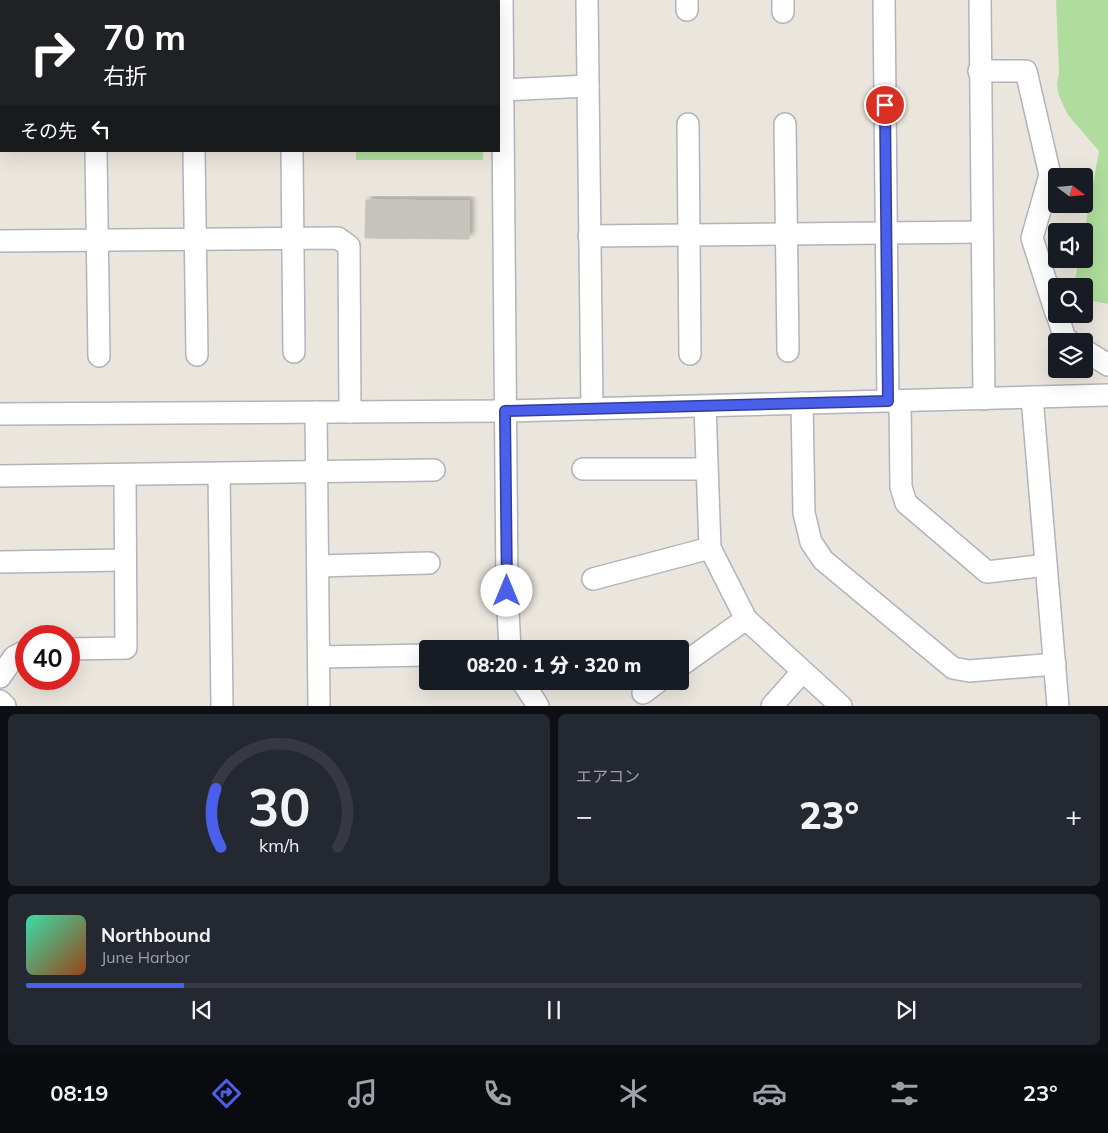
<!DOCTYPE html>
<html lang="ja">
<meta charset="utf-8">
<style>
:root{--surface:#171b24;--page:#242831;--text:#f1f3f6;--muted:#9ea1a6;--line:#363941;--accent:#4a60eb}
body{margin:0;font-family:Mulish,"Noto Sans JP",sans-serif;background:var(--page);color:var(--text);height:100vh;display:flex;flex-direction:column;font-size:19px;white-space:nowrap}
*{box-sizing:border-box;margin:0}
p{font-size:16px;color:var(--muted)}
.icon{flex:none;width:28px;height:28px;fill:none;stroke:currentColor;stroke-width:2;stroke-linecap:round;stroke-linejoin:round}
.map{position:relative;height:706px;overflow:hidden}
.panel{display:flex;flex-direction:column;gap:8px;padding:8px;background:#0d0f14;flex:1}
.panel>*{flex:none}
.hud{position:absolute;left:0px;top:0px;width:500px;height:152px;box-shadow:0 5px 20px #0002;background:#202124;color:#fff;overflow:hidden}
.needle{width:32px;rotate:106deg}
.controls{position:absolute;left:1048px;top:168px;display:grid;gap:10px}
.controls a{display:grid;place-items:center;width:45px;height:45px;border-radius:5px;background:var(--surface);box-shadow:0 5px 20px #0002;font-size:25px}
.speed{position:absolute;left:15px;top:625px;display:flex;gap:10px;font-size:25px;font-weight:700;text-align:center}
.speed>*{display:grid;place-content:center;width:65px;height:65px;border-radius:50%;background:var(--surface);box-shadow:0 5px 20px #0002;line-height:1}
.speed .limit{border:8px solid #d22;background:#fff;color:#111}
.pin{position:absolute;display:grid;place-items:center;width:42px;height:42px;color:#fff;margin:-21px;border:2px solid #fff;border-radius:50%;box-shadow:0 1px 5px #0007}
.me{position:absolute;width:55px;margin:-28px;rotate:0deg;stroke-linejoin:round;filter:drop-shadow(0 0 4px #0008)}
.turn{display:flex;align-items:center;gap:18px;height:105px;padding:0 20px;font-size:22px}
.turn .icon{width:65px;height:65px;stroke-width:2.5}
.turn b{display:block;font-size:35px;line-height:42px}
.then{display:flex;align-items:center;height:48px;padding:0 20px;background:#0003;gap:10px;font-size:19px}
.big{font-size:38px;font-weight:800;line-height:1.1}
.panel .widget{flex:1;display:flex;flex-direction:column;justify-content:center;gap:8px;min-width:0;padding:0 18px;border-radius:8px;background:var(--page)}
.panel .dial{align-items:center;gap:0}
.dial svg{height:130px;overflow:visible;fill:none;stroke:var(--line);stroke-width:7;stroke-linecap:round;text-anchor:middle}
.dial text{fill:var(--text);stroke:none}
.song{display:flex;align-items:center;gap:15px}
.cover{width:60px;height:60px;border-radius:8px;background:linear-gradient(135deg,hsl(160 70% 55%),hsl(20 70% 35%))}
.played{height:5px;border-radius:2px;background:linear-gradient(90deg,var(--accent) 15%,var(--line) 15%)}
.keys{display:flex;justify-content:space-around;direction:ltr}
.heat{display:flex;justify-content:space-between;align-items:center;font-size:28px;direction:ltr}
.panel .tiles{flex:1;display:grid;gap:8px;grid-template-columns:1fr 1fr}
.widget:last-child{grid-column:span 2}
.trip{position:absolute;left:419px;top:640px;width:270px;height:50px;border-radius:5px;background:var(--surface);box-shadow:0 5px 20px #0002;font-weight:800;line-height:50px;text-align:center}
.tab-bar{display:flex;height:80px;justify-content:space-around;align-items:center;background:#090b0e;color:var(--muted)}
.tab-bar .icon{width:35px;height:35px}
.tab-bar .on{color:var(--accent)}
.tab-bar b{font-size:22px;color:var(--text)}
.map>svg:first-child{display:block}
.green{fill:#b0dd9e}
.building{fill:#c6c3bd;stroke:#c6c2b7;filter:url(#shadow)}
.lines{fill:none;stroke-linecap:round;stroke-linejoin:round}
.minor-casing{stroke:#b1b3bd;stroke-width:24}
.minor{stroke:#fff;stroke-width:21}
.route-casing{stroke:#303e99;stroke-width:12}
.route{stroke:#4a60eb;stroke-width:9}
</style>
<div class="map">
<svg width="1108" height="706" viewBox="0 0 1108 706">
<defs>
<filter id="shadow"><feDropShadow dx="4.5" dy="-4.5" stdDeviation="2.5" flood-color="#0004"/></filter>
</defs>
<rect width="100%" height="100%" fill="#ebe6dd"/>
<!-- green -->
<g class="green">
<rect x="354" y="0" width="127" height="1"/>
<path d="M1056,0H1108V304L1084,299V286H1074L1079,259H1084V233L1099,151L1068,115L1059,96L1057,85L1059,72Z"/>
<rect x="356" y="151" width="127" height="9"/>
</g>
<!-- building -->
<path class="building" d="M366,200L469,201V239L365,238Z"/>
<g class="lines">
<defs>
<g id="minor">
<path d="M96,0V1"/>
<path d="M194,0V1"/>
<path d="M290,0V1"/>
<path d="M502,0L507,591L510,649"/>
<path d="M587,0L592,409"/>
<path d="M687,0V10"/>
<path d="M783,0V12"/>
<path d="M884,0L888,401"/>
<path d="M980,0L984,399"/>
<path d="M979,71H1026L1050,175L1032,238L1056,313"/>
<path d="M502,90L588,86"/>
<path d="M688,124L690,354"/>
<path d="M785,124L788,351"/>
<path d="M96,151L99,356"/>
<path d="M194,151L197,355"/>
<path d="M292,151L294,352"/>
<path d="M589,236L982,232"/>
<path d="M0,241L338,238L349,246L350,412"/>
<path d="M1057,314L1065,339L1069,341"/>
<path d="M1084,350L1108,365"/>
<path d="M1032,397L1058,706"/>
<path d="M900,401L901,487L906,503L987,572L1046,565"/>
<path d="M802,403L804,513L811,542L823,560L953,668L969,671L1055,664"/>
<path d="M705,406L710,548L746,619L841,706"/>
<path d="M316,412L319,706"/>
<path d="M0,414L505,411L1108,395"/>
<path d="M583,469H706"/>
<path d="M219,474L222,706"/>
<path d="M0,476L434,470"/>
<path d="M0,562L125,560"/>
<path d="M318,566L429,563"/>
<path d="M593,579L710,548"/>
<path d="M69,649L126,648L125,475"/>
<path d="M319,657L428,655"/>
<path d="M680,666L746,619"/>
<path d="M0,677L14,657L26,651"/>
<path d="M522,681L538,706"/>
<path d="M643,693L659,681"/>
<path d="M0,701L5,706"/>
<path d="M772,706L802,672"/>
</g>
</defs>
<!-- minor casing -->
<use href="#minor" class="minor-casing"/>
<!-- minor -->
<use href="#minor" class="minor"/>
</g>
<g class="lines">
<defs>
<path id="route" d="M507,591L505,411L888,401L885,105"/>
</defs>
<!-- route casing -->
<use href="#route" class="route-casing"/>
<!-- route -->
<use href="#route" class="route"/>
</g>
</svg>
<div class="controls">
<a><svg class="needle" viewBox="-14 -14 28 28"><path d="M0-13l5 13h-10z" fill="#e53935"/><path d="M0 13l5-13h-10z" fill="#9ea1a6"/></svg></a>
<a><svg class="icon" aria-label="sound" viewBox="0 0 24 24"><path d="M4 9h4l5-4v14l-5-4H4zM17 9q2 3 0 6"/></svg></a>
<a><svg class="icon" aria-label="search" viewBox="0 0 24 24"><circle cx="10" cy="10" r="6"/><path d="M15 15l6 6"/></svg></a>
<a><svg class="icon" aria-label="layers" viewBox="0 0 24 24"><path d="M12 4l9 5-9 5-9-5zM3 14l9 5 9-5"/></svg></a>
</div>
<div class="speed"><div class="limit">40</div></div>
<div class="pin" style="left:885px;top:105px;background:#d93025"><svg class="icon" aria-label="arrive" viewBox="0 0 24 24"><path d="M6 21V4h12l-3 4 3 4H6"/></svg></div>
<svg class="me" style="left:507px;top:591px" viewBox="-20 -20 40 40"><circle r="19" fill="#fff"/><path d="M0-13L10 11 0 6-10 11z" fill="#4a60eb"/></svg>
<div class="trip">08:20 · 1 分 · 320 m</div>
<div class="hud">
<div class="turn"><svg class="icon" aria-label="right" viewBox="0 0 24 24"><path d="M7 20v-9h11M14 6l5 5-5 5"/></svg><div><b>70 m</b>右折</div></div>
<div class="then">その先<svg class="icon" aria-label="left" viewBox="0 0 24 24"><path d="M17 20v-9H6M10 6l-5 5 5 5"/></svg></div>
</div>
</div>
<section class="panel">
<div class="tiles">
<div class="widget dial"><svg viewBox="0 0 100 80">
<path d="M14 69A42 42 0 1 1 86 69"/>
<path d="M14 69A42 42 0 0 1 11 33" stroke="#4a60eb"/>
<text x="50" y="56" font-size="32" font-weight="700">30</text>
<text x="50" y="72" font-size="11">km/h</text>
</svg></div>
<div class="widget"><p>エアコン</p>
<div class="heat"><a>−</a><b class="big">23°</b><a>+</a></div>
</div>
<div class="widget">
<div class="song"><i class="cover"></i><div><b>Northbound</b><p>June Harbor</p></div></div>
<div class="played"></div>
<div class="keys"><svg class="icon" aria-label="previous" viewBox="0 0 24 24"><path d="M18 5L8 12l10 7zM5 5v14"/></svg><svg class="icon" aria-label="pause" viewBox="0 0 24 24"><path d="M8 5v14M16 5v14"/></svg><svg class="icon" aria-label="next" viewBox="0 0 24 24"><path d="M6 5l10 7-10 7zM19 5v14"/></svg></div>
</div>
</div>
</section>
<nav class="tab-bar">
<b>08:19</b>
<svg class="icon on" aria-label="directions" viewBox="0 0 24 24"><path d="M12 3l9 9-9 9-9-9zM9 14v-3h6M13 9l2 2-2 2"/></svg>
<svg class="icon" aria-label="music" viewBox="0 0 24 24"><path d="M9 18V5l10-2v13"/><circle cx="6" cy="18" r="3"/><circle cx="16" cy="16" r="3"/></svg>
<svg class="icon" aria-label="phone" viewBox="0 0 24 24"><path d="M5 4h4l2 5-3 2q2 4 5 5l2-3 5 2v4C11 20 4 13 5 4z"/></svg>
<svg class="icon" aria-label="climate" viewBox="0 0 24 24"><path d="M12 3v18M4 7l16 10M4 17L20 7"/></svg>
<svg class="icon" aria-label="car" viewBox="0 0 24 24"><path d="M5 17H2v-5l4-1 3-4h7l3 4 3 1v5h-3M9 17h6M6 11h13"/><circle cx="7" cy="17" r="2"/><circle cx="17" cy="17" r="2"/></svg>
<svg class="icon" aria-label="filters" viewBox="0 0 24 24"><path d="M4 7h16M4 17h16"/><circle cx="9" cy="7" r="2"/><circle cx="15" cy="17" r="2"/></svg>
<b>23°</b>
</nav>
